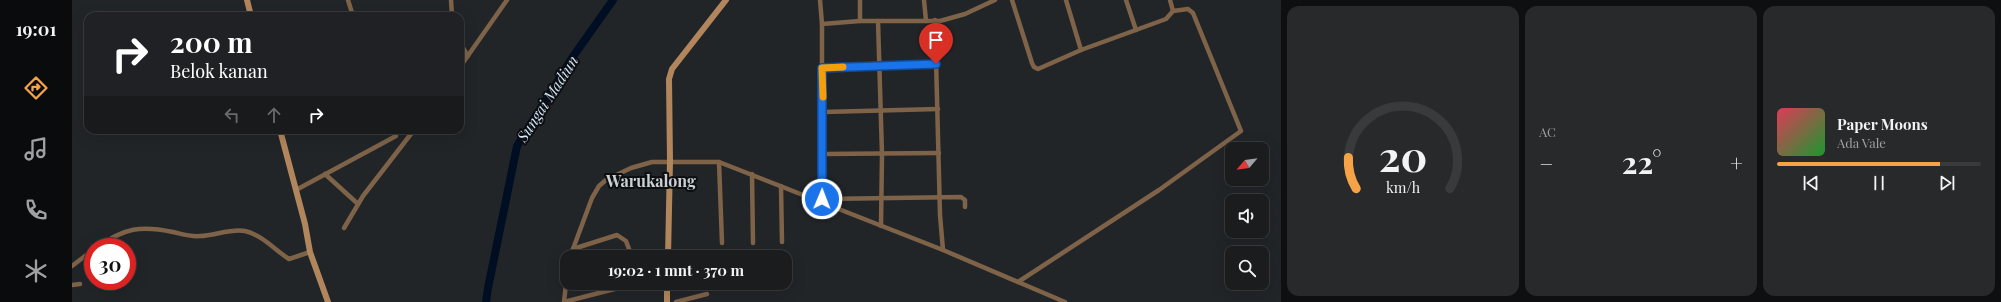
<!DOCTYPE html>
<html lang="id">
<meta charset="utf-8">
<style>
:root{--surface:#1a1c1e;--page:#27292b;--text:#f1f3f6;--muted:#9fa1a4;--line:#383a3c;--accent:#f5a346}
body{margin:0;font-family:"Playfair Display",serif;background:var(--page);color:var(--text);height:100vh;display:flex;flex-direction:column;font-size:15px;white-space:nowrap}
*{box-sizing:border-box;margin:0}
p{font-size:13px;color:var(--muted)}
.icon{flex:none;width:22px;height:22px;fill:none;stroke:currentColor;stroke-width:2;stroke-linecap:round;stroke-linejoin:round}
.map{position:relative;flex:1;overflow:hidden}
.details{display:flex;flex-direction:column;gap:6px;padding:6px;background:#0e0f10;width:720px}
.details>*{flex:none}
.top-card{position:absolute;left:12px;top:12px;width:380px;height:122px;border-radius:12px;box-shadow:0 4px 16px #0002,0 0 0 1px var(--line);background:#202124;color:#fff;overflow:hidden}
.needle{width:26px;rotate:241deg}
.controls{position:absolute;left:1153px;top:142px;display:grid;gap:8px}
.controls a{display:grid;place-items:center;width:44px;height:44px;border-radius:8px;background:var(--surface);box-shadow:0 4px 16px #0002,0 0 0 1px var(--line);font-size:20px}
.speed{position:absolute;left:12px;top:238px;display:flex;gap:8px;font-size:20px;font-weight:700;text-align:center}
.speed>*{display:grid;place-content:center;width:52px;height:52px;border-radius:50%;background:var(--surface);box-shadow:0 4px 16px #0002,0 0 0 1px var(--line);line-height:1}
.speed .limit{border:6px solid #d22;background:#fff;color:#111}
.pin{position:absolute;display:grid;place-items:center;width:34px;height:34px;color:#fff;margin:-41px -17px;border-radius:50% 50% 50% 0;rotate:-45deg;box-shadow:0 0 4px #0007}
.pin .icon{rotate:45deg}
.me{position:absolute;width:44px;margin:-22px;rotate:1deg;stroke-linejoin:round;filter:drop-shadow(0 0 3px #0008)}
.turn{display:flex;align-items:center;gap:14px;height:84px;padding:0 20px;font-size:18px}
.turn .icon{width:52px;height:52px;stroke-width:2.5}
.turn b{display:block;font-size:28px;line-height:34px}
.lanes{display:flex;align-items:center;height:38px;padding:0 20px;background:#0003;justify-content:center;gap:20px;direction:ltr}
.lanes .off{opacity:.35}
.big{font-size:30px;font-weight:700;line-height:1.1}
.details .widget{flex:1;display:flex;flex-direction:column;justify-content:center;gap:6px;min-width:0;padding:0 14px;border-radius:12px;background:var(--page)}
.details .dial{align-items:center;gap:0}
.dial svg{height:104px;overflow:visible;fill:none;stroke:var(--line);stroke-width:7;stroke-linecap:round;text-anchor:middle}
.dial text{fill:var(--text);stroke:none}
.song{display:flex;align-items:center;gap:12px}
.cover{width:48px;height:48px;border-radius:6px;background:linear-gradient(135deg,hsl(350 70% 55%),hsl(130 70% 35%))}
.played{height:4px;border-radius:2px;background:linear-gradient(90deg,var(--accent) 80%,var(--line) 80%)}
.keys{display:flex;justify-content:space-around;direction:ltr}
.heat{display:flex;justify-content:space-between;align-items:center;font-size:22px;direction:ltr}
.details .tiles{flex:1;display:grid;gap:6px;grid-template-columns:repeat(3,1fr)}
.trip{position:absolute;left:488px;top:250px;width:232px;height:40px;border-radius:12px;background:var(--surface);box-shadow:0 4px 16px #0002,0 0 0 1px var(--line);font-weight:700;line-height:40px;text-align:center}
main{display:flex;flex:1;min-height:0}
.dock{display:flex;flex-direction:column;width:72px;justify-content:space-around;align-items:center;background:#0a0b0c;color:var(--muted)}
.dock .icon{width:28px;height:28px}
.dock .active{color:var(--accent)}
.dock b{font-size:18px;color:var(--text)}
.map>svg:first-child{display:block}
.lines{fill:none;stroke-linecap:round;stroke-linejoin:round}
.river{stroke:#000e24;stroke-width:8}
.street{stroke:#7e6349;stroke-width:4.5}
.secondary{stroke:#b1865c;stroke-width:6}
.route-casing{stroke:#114b97;stroke-width:10}
.route{stroke:#1a73e8;stroke-width:7}
.slow{stroke:#f59e0b;stroke-width:7}
.labels{text-anchor:middle;stroke-width:4;stroke-linejoin:round;paint-order:stroke}
.water-label{font-size:15px;font-style:italic;fill:#d1e5f9;stroke:#0d0e10}
.quarter-label{font-size:16px;font-weight:bold;fill:#cbd0d4;stroke:#0d0e10}
</style>
<main>
<nav class="dock">
<b>19:01</b>
<svg class="icon active" aria-label="directions" viewBox="0 0 24 24"><path d="M12 3l9 9-9 9-9-9zM9 14v-3h6M13 9l2 2-2 2"/></svg>
<svg class="icon" aria-label="music" viewBox="0 0 24 24"><path d="M9 18V5l10-2v13"/><circle cx="6" cy="18" r="3"/><circle cx="16" cy="16" r="3"/></svg>
<svg class="icon" aria-label="phone" viewBox="0 0 24 24"><path d="M5 4h4l2 5-3 2q2 4 5 5l2-3 5 2v4C11 20 4 13 5 4z"/></svg>
<svg class="icon" aria-label="climate" viewBox="0 0 24 24"><path d="M12 3v18M4 7l16 10M4 17L20 7"/></svg>
</nav>
<div class="map">
<svg width="1209" height="302" viewBox="0 0 1209 302">
<rect width="100%" height="100%" fill="#222528"/>
<g class="lines">
<!-- river -->
<path class="river" d="M414,302L416,288L445,146L500,58L541,0"/>
<!-- street -->
<g class="street">
<path d="M276,0L281,16"/>
<path d="M379,0L380,16"/>
<path d="M748,0L750,24"/>
<path d="M852,0L854,21"/>
<path d="M940,0L960,63L962,67L966,69L1009,50L1094,19L1101,11L1098,0"/>
<path d="M994,0L1009,50"/>
<path d="M1054,0L1064,30"/>
<path d="M863,20L868,215L871,250"/>
<path d="M788,21V0"/>
<path d="M806,21L810,154L809,226"/>
<path d="M388,43L396,56"/>
<path d="M388,67L435,0"/>
<path d="M750,68L864,64"/>
<path d="M751,112L866,109"/>
<path d="M751,154L867,153"/>
<path d="M647,162L650,243"/>
<path d="M253,174L286,204"/>
<path d="M680,174L681,243"/>
<path d="M709,186L710,242"/>
<path d="M224,190L324,136L322,130"/>
<path d="M750,199V24L788,21H868L893,14L923,0"/>
<path d="M750,200V199L889,197L893,200V207"/>
<path d="M272,228L291,196L342,130"/>
<path d="M26,247C52,228 69,225 101,232C110,234 118,237 128,236C142,236 159,228 173,231C190,235 203,250 217,259L238,252"/>
<path d="M501,249L545,235L554,241L560,257"/>
<path d="M498,257L520,198L527,186L534,180L559,168L580,162H647L871,250L993,302"/>
<path d="M0,266L21,250"/>
<path d="M946,282L1087,190L1169,131L1121,13L1116,9L1101,11"/>
<path d="M0,285L8,284"/>
<path d="M492,302L566,283"/>
<path d="M492,302L495,275"/>
<path d="M604,302L635,294"/>
</g>
<!-- secondary -->
<g class="secondary">
<path d="M175,0L179,16"/>
<path d="M208,130L233,224L238,252L256,302"/>
<path d="M596,257L598,161L597,79L600,69L654,0"/>
<path d="M595,283V302"/>
</g>
</g>
<g class="lines">
<defs>
<path id="route" d="M750,199V68L864,64"/>
</defs>
<!-- route casing -->
<use href="#route" class="route-casing"/>
<!-- route -->
<use href="#route" class="route"/>
<!-- slow -->
<path class="slow" d="M751,97L750,68L771,67"/>
</g>
<g class="labels">
<!-- water labels -->
<g class="water-label">
<text transform="translate(476 99) rotate(-57)" y="5">Sungai Madiun</text>
</g>
<!-- quarter labels -->
<g class="quarter-label">
<text x="579" y="187">Warukalong</text>
</g>
</g>
</svg>
<div class="controls">
<a><svg class="needle" viewBox="-14 -14 28 28"><path d="M0-13l5 13h-10z" fill="#e53935"/><path d="M0 13l5-13h-10z" fill="#9fa1a4"/></svg></a>
<a><svg class="icon" aria-label="sound" viewBox="0 0 24 24"><path d="M4 9h4l5-4v14l-5-4H4zM17 9q2 3 0 6"/></svg></a>
<a><svg class="icon" aria-label="search" viewBox="0 0 24 24"><circle cx="10" cy="10" r="6"/><path d="M15 15l6 6"/></svg></a>
</div>
<div class="speed"><div class="limit">30</div></div>
<div class="pin" style="left:864px;top:64px;background:#d93025"><svg class="icon" aria-label="arrive" viewBox="0 0 24 24"><path d="M6 21V4h12l-3 4 3 4H6"/></svg></div>
<svg class="me" style="left:750px;top:199px" viewBox="-20 -20 40 40"><circle r="17" fill="#1a73e8" stroke="#fff" stroke-width="3"/><path d="M0-11L8 9 0 5-8 9z" fill="#fff"/></svg>
<div class="trip">19:02 · 1 mnt · 370 m</div>
<div class="top-card">
<div class="turn"><svg class="icon" aria-label="right" viewBox="0 0 24 24"><path d="M7 20v-9h11M14 6l5 5-5 5"/></svg><div><b>200 m</b>Belok kanan</div></div>
<div class="lanes"><svg class="icon off" aria-label="left" viewBox="0 0 24 24"><path d="M17 20v-9H6M10 6l-5 5 5 5"/></svg><svg class="icon off" aria-label="ahead" viewBox="0 0 24 24"><path d="M12 20V5M6 11l6-6 6 6"/></svg><svg class="icon" aria-label="right" viewBox="0 0 24 24"><path d="M7 20v-9h11M14 6l5 5-5 5"/></svg></div>
</div>
</div>
<section class="details">
<div class="tiles">
<div class="widget dial"><svg viewBox="0 0 100 80">
<path d="M14 69A42 42 0 1 1 86 69"/>
<path d="M14 69A42 42 0 0 1 8 45" stroke="#f5a346"/>
<text x="50" y="56" font-size="32" font-weight="700">20</text>
<text x="50" y="72" font-size="11">km/h</text>
</svg></div>
<div class="widget"><p>AC</p>
<div class="heat"><a>−</a><b class="big">22°</b><a>+</a></div>
</div>
<div class="widget">
<div class="song"><i class="cover"></i><div><b>Paper Moons</b><p>Ada Vale</p></div></div>
<div class="played"></div>
<div class="keys"><svg class="icon" aria-label="previous" viewBox="0 0 24 24"><path d="M18 5L8 12l10 7zM5 5v14"/></svg><svg class="icon" aria-label="pause" viewBox="0 0 24 24"><path d="M8 5v14M16 5v14"/></svg><svg class="icon" aria-label="next" viewBox="0 0 24 24"><path d="M6 5l10 7-10 7zM19 5v14"/></svg></div>
</div>
</div>
</section>
</main>
